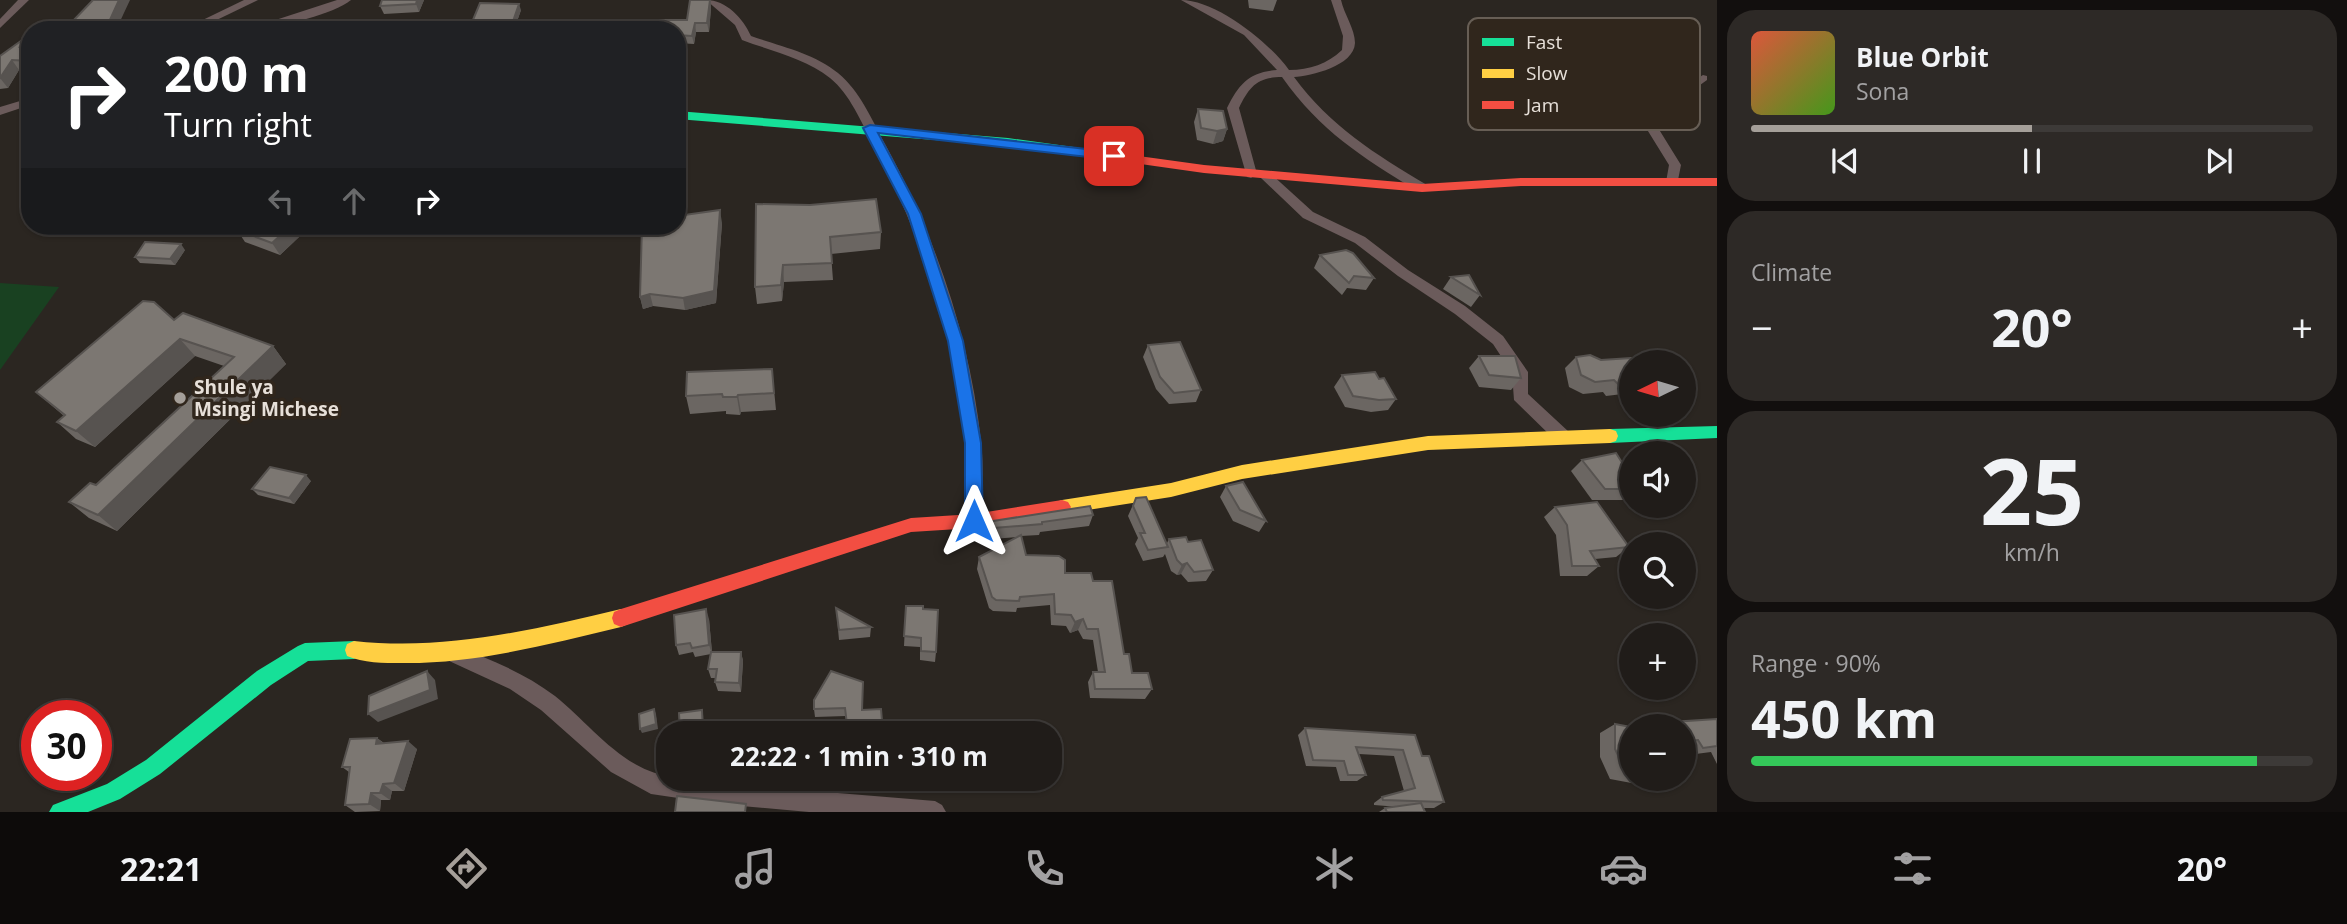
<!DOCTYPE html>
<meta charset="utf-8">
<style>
:root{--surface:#201c19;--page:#2d2926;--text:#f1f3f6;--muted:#a2a1a2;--line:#3d3a38;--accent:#a59f99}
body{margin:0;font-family:"Open Sans",sans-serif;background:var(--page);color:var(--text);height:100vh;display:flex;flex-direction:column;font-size:26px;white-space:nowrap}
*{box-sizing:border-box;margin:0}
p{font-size:23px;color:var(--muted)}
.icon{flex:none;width:38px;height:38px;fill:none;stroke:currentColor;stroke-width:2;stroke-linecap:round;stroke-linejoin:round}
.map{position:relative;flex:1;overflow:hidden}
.drawer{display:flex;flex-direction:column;gap:10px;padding:10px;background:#120f0e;width:630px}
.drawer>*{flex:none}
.top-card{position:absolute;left:21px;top:21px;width:665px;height:214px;border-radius:28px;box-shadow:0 2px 5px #0004,0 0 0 2px var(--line);background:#202124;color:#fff;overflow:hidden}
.needle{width:46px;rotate:265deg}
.controls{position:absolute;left:1619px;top:350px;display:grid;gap:14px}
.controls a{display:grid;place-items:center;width:77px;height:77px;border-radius:50%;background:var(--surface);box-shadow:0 2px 5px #0004,0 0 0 2px var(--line);font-size:35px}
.speed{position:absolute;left:21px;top:700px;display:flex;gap:14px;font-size:35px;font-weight:700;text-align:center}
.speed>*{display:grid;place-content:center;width:91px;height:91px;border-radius:50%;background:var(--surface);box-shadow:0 2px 5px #0004,0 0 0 2px var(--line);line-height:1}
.speed .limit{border:10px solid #d22;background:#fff;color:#111}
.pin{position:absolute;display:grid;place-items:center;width:60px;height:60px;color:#fff;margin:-30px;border-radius:14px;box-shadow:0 4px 10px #0006}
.me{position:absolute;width:77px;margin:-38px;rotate:0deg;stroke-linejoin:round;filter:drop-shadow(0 0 5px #0008)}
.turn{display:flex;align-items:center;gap:24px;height:147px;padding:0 28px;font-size:32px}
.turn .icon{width:91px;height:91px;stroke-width:2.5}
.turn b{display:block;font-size:49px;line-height:60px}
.lanes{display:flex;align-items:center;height:66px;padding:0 28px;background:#0003;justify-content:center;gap:35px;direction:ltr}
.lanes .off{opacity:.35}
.big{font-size:52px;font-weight:700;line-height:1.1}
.drawer .widget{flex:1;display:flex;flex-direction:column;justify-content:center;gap:10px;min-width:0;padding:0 24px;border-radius:28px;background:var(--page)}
.drawer .dial{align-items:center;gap:0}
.dial b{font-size:91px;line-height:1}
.song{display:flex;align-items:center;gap:21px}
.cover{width:84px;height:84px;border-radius:10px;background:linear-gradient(135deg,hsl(10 70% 55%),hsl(100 70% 35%))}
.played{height:7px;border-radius:4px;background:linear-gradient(90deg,var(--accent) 50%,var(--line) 50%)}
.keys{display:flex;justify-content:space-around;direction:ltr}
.heat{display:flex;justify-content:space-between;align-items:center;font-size:38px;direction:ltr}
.charge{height:10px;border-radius:5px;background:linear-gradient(90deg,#34c759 90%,var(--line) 0)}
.trip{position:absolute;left:656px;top:721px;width:406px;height:70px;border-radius:28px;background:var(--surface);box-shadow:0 2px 5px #0004,0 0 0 2px var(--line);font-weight:700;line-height:70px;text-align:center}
.tab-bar{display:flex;height:112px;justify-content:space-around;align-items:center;background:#0d0b0a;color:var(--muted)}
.tab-bar .icon{width:49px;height:49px}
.tab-bar .current{color:var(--accent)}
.tab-bar b{font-size:32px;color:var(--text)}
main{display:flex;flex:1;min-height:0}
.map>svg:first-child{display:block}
.green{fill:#194121}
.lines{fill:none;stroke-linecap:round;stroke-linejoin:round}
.street{fill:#6b5b5b;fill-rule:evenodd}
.fast{fill:#16e098;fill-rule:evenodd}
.slow{fill:#ffcf43;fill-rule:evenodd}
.jam{fill:#f24e42;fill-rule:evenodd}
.wall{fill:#6b6662}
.shaded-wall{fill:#575350}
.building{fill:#7c7772;stroke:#575350;stroke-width:2}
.route{fill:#1a73e8;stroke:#114b97;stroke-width:2}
.poi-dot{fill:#a59f99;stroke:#30261c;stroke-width:2.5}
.labels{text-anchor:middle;stroke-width:7;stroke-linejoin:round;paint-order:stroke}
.poi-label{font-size:19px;font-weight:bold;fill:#e7e0d9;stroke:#30261c;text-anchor:start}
.key{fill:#30261c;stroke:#675e55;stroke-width:2}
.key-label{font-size:19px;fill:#e7e0d9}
</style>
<main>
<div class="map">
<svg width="1717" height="812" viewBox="0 0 1717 812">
<rect width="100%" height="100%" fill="#2b2621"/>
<!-- green -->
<path class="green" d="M0,283L59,287L0,370Z"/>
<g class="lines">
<!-- street -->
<g class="street">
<path d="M18,0H29L0,28V19Z"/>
<path d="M244,0H258L196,30H182Z"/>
<path d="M337,0H351C333,15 269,30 245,30Z"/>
<path d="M706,0C726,0 743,18 751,36C779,46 814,53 838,73C860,91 872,120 885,144C935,235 970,338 981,441C984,467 982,495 983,521L980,526L974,528L968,526L965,521C965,495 967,467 965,441C955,338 922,235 873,144C861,122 850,94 830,78C805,58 771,51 742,40L735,25Z"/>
<path d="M1181,0C1216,0 1269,42 1289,70C1310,70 1327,64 1342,50L1343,36L1331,0H1341C1344,14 1355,29 1355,43C1354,66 1311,76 1294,77C1330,126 1375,154 1427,185V191H1417C1361,156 1321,132 1282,77C1257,77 1249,87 1239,108L1257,174L1251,178L1247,177L1227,108C1239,84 1249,72 1277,70L1244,35Z"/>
<path d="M1703,75L1707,76V80L1671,106L1655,123L1681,165L1677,185H1667L1666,182L1669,165L1643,123L1662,101Z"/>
<path d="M30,98V105L0,115V107Z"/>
<path d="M1265,171L1269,172L1313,212L1365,237L1408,270L1465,306L1503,336L1528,372V394L1569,432L1571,437L1569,442H1557L1514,400L1512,373L1493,344L1455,314L1398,276L1355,243L1303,218L1261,178V172Z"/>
<path d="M454,645C489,659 525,673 555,696C590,724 622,769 668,776V779L935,801L942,805L946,812H809L719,804L651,794L611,772L541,710L510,689L447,660L444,654L447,648Z"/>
</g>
<!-- fast -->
<g class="fast">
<path d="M677,111L1008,138L1095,150L1101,154L1095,158L1008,146L677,119Z"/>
<path d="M1717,426V438L1610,443L1604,441L1602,436L1604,431L1610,429Z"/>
<path d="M354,641L361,644L363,650L361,656L354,659L308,661L271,685L160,774L120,799L88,812H49L53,805L107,784L146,760L257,671L298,646L305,643Z"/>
</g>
<!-- slow -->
<g class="slow">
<path d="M1610,429L1616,431L1618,436L1616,441L1610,443L1428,450L1242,479L1171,497L1062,514L1056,512L1053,507L1056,502L1062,500L1171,483L1242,465L1428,436Z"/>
<path d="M621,609L628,612L630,618L628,624L621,627C549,644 476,664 401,663C384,663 363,663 347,656L345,650L347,644L354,641C446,651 532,630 621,609Z"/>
</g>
<!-- jam -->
<g class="jam">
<path d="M1095,150L1204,165L1422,184L1521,178H1717V186H1521L1422,192L1204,173L1091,157V151Z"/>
<path d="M1062,500L1068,502L1071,507L1068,512L1062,514L974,528L911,532L621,627L614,624L612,618L614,612L621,609L911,518L974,514Z"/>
</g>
</g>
<!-- wall -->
<g class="wall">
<path d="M424,0L419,12L384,14L380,6Z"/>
<path d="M710,0L711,8L709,32H696L694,44L677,43V30Z"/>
<path d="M1248,0H1277L1273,11L1249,8Z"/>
<path d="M521,10L514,30H471L470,27Z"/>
<path d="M30,36V71L19,70L8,88L0,89V56L25,38L27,39Z"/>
<path d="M1198,109L1227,129L1223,141L1213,144L1197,140L1194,122Z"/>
<path d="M756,204L881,232L880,249L831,254L833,280L784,282L782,301L757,304L755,287Z"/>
<path d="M722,223L716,303L685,310L653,306L643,309L640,297Z"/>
<path d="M242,226H292L299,237L280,255L245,242L237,230Z"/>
<path d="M185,250L175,265L140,263L135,257Z"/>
<path d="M1320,255L1374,278L1366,290L1347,288L1342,295L1314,268Z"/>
<path d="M1451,277L1480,295L1471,307L1443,289Z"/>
<path d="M174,320L273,346L286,364L117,531L89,518L69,502L96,485L224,366L195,356L95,447L76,439L57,422L64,416L36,392Z"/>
<path d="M1148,345L1201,390L1196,402L1169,404L1156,389L1143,357Z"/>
<path d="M1479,356L1521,378L1511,390L1479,387L1469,368Z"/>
<path d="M1576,357L1631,362V393L1606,396L1603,392L1583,394L1569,387L1565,368Z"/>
<path d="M772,369L776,410L741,412L740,415L726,414V411L690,414L686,396Z"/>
<path d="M1342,375L1379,379L1396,399L1388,410L1371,412L1345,407L1334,387Z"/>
<path d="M1582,460L1631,477V495L1625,500H1592L1571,471Z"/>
<path d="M311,481L294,504L258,495L252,489Z"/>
<path d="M1226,486L1266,521L1259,532L1233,521L1220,497Z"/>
<path d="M1136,498L1167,543L1169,539L1188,542L1213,570L1206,581L1188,582L1181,574L1177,575L1171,571L1165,554L1163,557L1143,561L1135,544L1138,538L1128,516Z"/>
<path d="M1555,507L1629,547L1616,557L1595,559L1599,566L1587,576H1560L1556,535L1544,517Z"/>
<path d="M1093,515L1089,526L1040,532L1039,535L1021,536L1026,555L1065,573L1093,581L1132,673L1152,689L1145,699L1090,698L1088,682L1093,672H1098L1093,640L1083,639L1078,630L1070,633L1066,626L1051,625L1050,605L1017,608L1016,612L993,611L989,608L977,569L979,557L1019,537L979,540L978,534L980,523Z"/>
<path d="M906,606L923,609L936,652L935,662L920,660V647L904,646Z"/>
<path d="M836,608L871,627L870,637L839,640Z"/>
<path d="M709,619L712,652H741L743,661L741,692L718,691L715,682L716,678H711L708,669L711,654L695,657L693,652L679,655L676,645Z"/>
<path d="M863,682L846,716L815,717L814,709Z"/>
<path d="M1717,719V764L1711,752L1688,755L1684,747V726H1664L1672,722Z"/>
<path d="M1615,724L1631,727V779H1670L1653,787L1610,779L1600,757V733Z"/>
<path d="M1305,728L1415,735L1422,756L1444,802L1434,808H1423L1425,812H1379L1385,808L1399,807L1374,805V803L1382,797L1404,791L1394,756L1359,754L1366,775L1357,781H1340L1336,767L1306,766L1298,735Z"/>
<path d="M377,738L384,743L417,749L404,791H392L390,800H381L380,811L355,812L345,805L349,772L342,767Z"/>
<path d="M726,779H742V782L727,781Z"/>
</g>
<!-- shaded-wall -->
<g class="shaded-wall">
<path d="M119,0H130L116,30H99Z"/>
<path d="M417,0H424L419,12L416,4Z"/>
<path d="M710,0L711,8L709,32L707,23Z"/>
<path d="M519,4L521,10L514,30H512L511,27Z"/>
<path d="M695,23L696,32L694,44L692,36Z"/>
<path d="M12,60L19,70L8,88L0,78Z"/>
<path d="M1227,129L1223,141L1213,144L1217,131Z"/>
<path d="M720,210L722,223L716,303L685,310L683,298Z"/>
<path d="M291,226H292L299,237L280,255L272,243Z"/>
<path d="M181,244L185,250L175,265L170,259Z"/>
<path d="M783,265L784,282L782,301L781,285Z"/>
<path d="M650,294L653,306L643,309L640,297Z"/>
<path d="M180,339L195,356L95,447L76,431Z"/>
<path d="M273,346L286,364L117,531L98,515Z"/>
<path d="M738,395L741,412L740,415L737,397Z"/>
<path d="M306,475L311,481L294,504L289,498Z"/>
<path d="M1187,563L1181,574L1177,575L1182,565Z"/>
<path d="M706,609L709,619L712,654L709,645Z"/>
<path d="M1083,619L1078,630L1070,633L1075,622Z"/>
<path d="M741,652L743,661L741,692L739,683Z"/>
<path d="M427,671L435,680L438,699L378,722L368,714Z"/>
<path d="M654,709L656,714L658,729L642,733L640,729Z"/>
<path d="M702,710L703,714L704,733H703Z"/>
<path d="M377,738L387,746L376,744Z"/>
<path d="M408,741L417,749L404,791L394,783Z"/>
<path d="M383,784L392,791L390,800L380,793Z"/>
<path d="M371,793L381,800L380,811L369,804Z"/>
</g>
<!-- building -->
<g class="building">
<path d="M93,0H119L109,22L99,30H35L40,23L72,22Z"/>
<path d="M382,0H417L416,4L380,6Z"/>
<path d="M690,0H710L707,23H695L692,36L677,35V30H638L639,20H687Z"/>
<path d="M480,3L519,4L511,27H470Z"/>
<path d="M30,36V61L12,60L0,78V56L25,38L19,48Z"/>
<path d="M1198,109L1223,111L1227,129L1217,131L1201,128Z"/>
<path d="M876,199L881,232L830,237L832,263L783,265L781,285L755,287L756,204L810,205Z"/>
<path d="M720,210L714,291L683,298L650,294L640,297L642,226H677V216Z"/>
<path d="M242,226H291L272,243L237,230Z"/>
<path d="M145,242L181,244L170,259L135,257Z"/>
<path d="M1346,250L1353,253L1374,278L1354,276L1349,283L1320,255Z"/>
<path d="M1469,275L1480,295L1451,277Z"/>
<path d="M143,301L154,302L174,320L183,313L273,346L98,515L69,502L90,483L96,485L234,357L180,339L76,431L57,422L65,415L36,392Z"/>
<path d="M1180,342L1201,390L1174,393L1160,377L1148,345Z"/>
<path d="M1590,355L1601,360L1631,358L1634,362H1631V383L1618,384L1614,380L1595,382L1581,375L1576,357Z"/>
<path d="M1479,356H1515L1521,378L1489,375Z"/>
<path d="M772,369L774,393L738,395L737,397H723L722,394L686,396L687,372Z"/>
<path d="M1375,372L1379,379L1384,378L1396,399L1379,400L1353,396L1342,375Z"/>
<path d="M1616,453L1631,477V489H1605L1582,460Z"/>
<path d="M270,467L306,475L289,498L252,489Z"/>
<path d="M1243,482L1266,521L1240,510L1226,486Z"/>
<path d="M1146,497L1168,547L1148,550L1140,533H1145L1133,506L1136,498Z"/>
<path d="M1597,502L1629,547L1590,551L1599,566H1572L1567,525L1555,507Z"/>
<path d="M1090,506L1093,515L1042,522V524L981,529L980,523Z"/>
<path d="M1021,535L1026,555L1059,556L1065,560V573H1091L1093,581H1112L1124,654H1129L1132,673H1148L1152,689H1095L1093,672H1105L1098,629H1087L1083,619L1075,622L1071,615L1055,614L1054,594L1020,597L1019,601L996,600L992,597L979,557Z"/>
<path d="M1186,537L1188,542L1201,540L1213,570L1194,572L1187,563L1182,565L1177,560L1169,539Z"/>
<path d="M906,606H923V609L938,610L936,652L921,651V638L904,636Z"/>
<path d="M836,608L871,627L839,630Z"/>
<path d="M706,609L709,645L692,648L690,643L676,645L674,615Z"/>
<path d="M711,652H741L739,683L715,682L717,669H708Z"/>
<path d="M427,671L430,690L368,714L369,696Z"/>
<path d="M831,671L863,682L862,710L881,709L883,733H848L845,708L814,709V700Z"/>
<path d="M654,709L656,724L640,729L639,714Z"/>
<path d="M702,710L703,733H680L679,713Z"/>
<path d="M1717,719V746L1703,748L1698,740L1688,741L1684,735V726H1675L1672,722Z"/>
<path d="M1615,724L1631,727V772H1626L1615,749Z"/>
<path d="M1305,728L1415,735L1422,756H1429L1444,802L1383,800L1382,797L1415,788L1403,750L1356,747L1366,775H1348L1344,761L1313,760Z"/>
<path d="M377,738L376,744L408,741L394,783L383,784L380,793H371L369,804L345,805L350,767H342L350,739Z"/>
<path d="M677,796L746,804L745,812H675Z"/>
<path d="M1421,803L1425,812H1387L1385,808Z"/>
</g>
<!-- route -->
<path class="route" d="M870,125L1114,152L1121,156L1114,160L878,133L921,214L963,341L981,443L983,521L974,528L965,521V443L948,341L908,214L863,128Z"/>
<!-- markers -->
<circle class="poi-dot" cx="180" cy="398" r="7"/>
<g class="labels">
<!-- poi labels -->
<g class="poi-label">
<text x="194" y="394">Shule ya<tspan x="194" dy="22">Msingi Michese</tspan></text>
</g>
</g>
<!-- legend -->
<rect x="1468" y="18" width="232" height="112" rx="10" class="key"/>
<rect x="1482" y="38" width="32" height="8" fill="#16e098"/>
<rect x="1482" y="69" width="32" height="9" fill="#ffcf43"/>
<rect x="1482" y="101" width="32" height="8" fill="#f24e42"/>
<g class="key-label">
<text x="1526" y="49">Fast</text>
<text x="1526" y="80">Slow</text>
<text x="1526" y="112">Jam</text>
</g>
</svg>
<div class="controls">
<a><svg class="needle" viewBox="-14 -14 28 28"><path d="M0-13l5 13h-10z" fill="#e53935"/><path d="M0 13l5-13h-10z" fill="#a2a1a2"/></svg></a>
<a><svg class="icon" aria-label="sound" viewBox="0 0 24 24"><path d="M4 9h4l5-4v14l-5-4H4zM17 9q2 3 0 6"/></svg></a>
<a><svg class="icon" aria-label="search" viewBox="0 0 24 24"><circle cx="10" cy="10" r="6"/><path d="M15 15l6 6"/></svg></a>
<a>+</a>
<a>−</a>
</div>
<div class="speed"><div class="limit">30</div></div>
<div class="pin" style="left:1114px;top:156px;background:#d93025"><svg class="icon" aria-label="arrive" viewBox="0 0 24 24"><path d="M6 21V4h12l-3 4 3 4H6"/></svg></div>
<svg class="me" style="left:974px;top:521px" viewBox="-20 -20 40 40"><path d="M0-17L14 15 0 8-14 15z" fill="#1a73e8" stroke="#fff" stroke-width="4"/></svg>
<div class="trip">22:22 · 1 min · 310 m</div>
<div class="top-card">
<div class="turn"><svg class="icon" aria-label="right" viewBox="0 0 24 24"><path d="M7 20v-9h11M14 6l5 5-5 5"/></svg><div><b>200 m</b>Turn right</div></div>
<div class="lanes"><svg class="icon off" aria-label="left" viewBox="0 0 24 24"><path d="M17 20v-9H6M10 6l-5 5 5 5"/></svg><svg class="icon off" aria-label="ahead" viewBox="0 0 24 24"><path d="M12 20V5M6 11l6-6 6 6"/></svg><svg class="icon" aria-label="right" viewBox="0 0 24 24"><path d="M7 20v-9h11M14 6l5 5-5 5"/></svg></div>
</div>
</div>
<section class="drawer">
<div class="widget">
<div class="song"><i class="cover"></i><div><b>Blue Orbit</b><p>Sona</p></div></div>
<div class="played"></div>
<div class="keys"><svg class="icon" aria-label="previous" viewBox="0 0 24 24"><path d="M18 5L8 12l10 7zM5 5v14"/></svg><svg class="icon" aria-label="pause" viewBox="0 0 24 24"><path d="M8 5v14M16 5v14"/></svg><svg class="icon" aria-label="next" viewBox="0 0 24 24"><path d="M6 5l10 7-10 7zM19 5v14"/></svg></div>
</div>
<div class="widget"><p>Climate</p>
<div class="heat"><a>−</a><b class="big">20°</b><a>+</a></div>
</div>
<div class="widget dial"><b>25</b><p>km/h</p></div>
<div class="widget"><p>Range · 90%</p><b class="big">450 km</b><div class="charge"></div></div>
</section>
</main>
<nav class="tab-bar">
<b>22:21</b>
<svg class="icon current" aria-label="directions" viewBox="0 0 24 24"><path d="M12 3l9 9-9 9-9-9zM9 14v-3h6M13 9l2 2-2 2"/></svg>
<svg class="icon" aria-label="music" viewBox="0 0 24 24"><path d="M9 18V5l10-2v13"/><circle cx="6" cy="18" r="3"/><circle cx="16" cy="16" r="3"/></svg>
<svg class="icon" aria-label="phone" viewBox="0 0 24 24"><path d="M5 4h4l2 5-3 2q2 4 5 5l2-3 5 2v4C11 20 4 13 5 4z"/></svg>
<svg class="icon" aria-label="climate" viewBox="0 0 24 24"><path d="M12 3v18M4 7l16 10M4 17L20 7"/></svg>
<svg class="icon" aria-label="car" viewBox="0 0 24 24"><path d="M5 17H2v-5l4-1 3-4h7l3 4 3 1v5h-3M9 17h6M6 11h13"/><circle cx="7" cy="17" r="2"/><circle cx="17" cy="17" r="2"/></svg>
<svg class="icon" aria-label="filters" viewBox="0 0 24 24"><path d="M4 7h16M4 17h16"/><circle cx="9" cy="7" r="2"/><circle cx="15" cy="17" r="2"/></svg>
<b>20°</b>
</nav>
